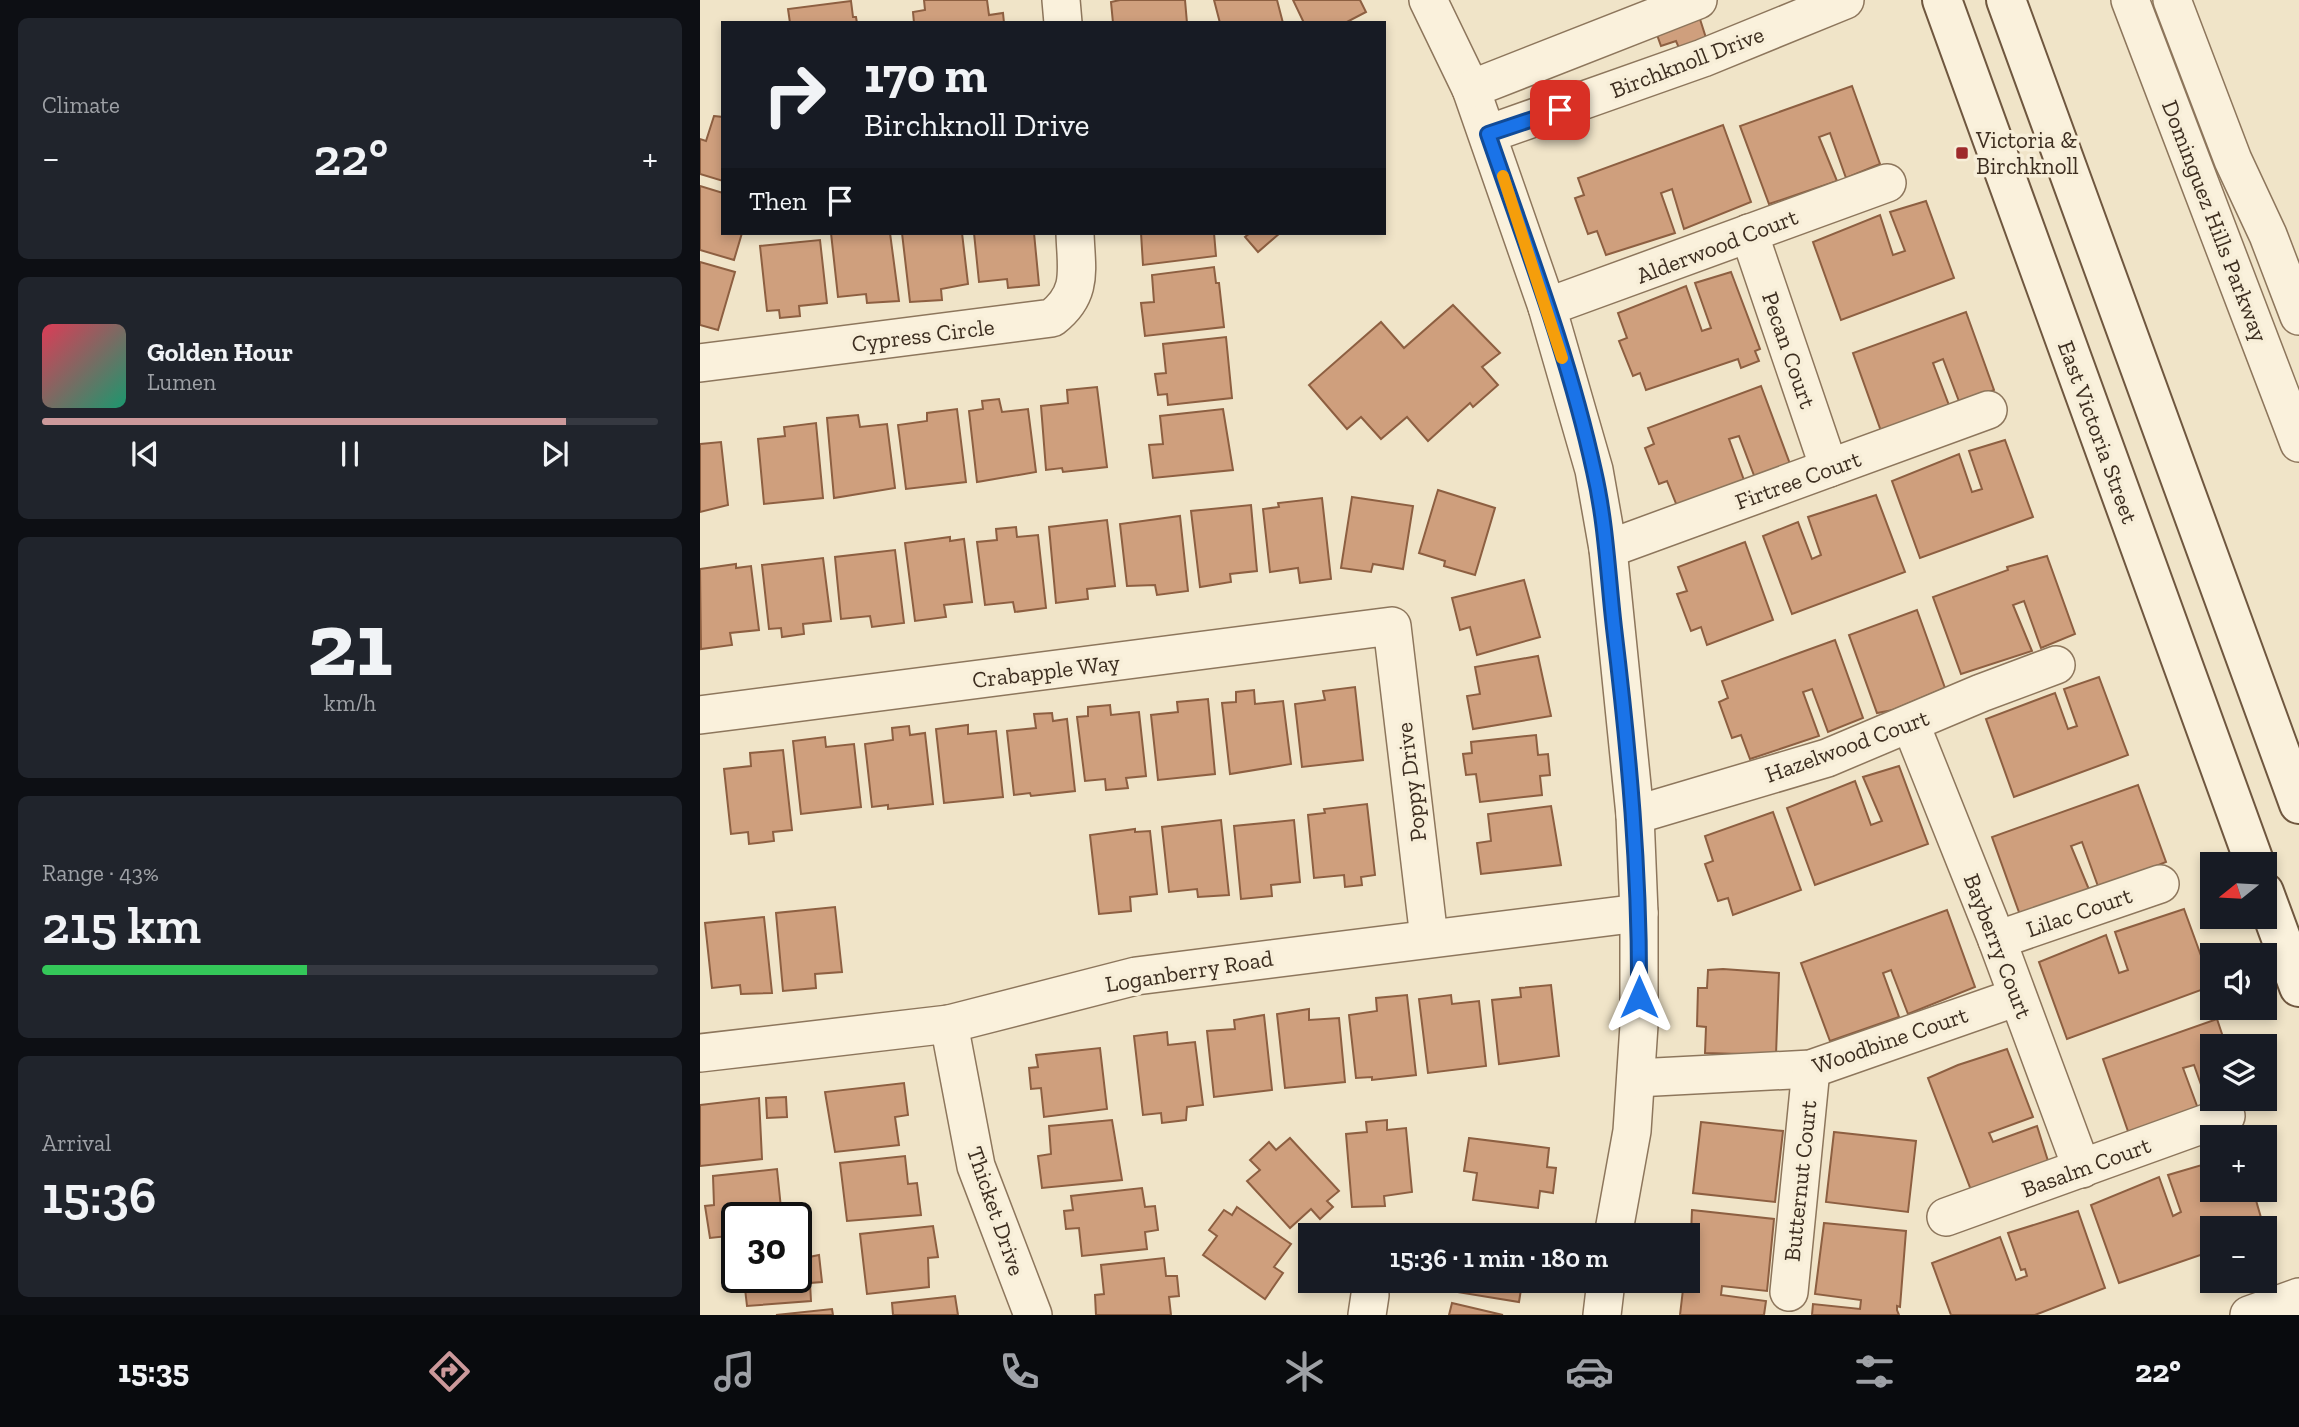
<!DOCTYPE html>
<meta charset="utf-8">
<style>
:root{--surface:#171b24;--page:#20242c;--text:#f1f3f6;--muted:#9ea1a6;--line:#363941;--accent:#cc999b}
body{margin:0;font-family:"Zilla Slab",serif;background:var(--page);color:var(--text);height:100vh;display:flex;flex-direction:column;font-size:26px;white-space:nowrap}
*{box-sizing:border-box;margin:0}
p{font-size:23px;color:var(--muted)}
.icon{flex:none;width:38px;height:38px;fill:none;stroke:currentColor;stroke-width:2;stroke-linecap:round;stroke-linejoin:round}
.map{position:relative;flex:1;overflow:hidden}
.side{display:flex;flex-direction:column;gap:18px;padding:18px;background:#0d0f14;width:700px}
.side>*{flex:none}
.banner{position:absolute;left:21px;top:21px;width:665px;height:214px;border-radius:0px;box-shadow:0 4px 10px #0003;background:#171b24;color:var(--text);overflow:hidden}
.needle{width:46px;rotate:252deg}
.controls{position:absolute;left:1500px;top:852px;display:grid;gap:14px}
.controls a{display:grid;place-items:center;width:77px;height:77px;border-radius:0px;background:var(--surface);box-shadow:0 4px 10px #0003;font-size:35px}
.speed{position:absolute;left:21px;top:1202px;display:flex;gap:14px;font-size:35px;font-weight:700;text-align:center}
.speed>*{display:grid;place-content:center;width:91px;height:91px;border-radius:50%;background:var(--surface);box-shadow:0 4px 10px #0003;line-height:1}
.speed .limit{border:4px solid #111;border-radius:10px;background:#fff;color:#111}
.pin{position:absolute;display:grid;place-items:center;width:60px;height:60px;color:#fff;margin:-30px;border-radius:14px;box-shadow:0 4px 10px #0006}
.me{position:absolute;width:77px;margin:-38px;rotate:0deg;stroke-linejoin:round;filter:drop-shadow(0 0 5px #0008)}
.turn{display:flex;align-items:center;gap:24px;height:147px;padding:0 28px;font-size:32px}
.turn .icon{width:91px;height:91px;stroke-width:2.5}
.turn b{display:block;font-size:49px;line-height:60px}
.then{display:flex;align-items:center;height:66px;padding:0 28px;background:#0003;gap:14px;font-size:26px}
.big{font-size:52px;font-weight:600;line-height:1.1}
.side .card{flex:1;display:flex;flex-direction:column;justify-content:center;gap:10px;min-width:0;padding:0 24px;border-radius:10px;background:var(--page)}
.side .dial{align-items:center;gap:0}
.dial b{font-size:91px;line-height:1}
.song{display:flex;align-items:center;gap:21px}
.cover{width:84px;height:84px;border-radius:10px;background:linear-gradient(135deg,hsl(350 70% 55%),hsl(160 70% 35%))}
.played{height:7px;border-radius:4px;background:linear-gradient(90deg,var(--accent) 85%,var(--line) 85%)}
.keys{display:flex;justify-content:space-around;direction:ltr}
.heat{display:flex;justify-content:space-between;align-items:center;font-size:38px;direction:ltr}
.charge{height:10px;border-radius:5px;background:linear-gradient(90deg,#34c759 43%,var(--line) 0)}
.trip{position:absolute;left:598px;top:1223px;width:402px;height:70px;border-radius:0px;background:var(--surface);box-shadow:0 4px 10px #0003;font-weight:600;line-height:70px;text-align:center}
.tabs{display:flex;height:112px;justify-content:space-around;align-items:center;background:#090b0e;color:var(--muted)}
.tabs .icon{width:49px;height:49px}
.tabs .selected{color:var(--accent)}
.tabs b{font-size:32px;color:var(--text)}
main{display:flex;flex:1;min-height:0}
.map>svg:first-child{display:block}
.building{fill:#cf9f7d;stroke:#8d5f41;stroke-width:2}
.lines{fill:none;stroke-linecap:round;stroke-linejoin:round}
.street-casing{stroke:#8d765c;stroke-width:40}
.secondary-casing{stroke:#6f573f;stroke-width:42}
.street{stroke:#faf1dc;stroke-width:37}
.secondary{stroke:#faf1dc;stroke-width:38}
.route-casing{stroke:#114b97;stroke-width:18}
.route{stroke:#1a73e8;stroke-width:12}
.slow{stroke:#f59e0b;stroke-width:12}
.poi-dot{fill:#9e2a2b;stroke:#f7eed8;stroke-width:2.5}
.labels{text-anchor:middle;stroke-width:7;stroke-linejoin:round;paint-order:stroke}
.street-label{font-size:23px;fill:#3d2e20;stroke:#f7eed8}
.poi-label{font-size:23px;fill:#3d2e20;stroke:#f7eed8;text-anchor:start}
</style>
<main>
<section class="side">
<div class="card"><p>Climate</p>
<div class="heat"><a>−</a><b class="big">22°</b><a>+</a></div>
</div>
<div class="card">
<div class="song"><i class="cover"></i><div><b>Golden Hour</b><p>Lumen</p></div></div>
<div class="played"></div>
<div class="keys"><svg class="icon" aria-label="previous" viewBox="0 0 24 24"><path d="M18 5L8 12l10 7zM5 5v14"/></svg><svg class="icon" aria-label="pause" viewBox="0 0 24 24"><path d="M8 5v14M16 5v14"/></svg><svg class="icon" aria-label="next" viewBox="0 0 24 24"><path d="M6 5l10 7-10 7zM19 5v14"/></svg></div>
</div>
<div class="card dial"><b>21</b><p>km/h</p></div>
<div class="card"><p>Range · 43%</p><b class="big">215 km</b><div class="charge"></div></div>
<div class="card"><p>Arrival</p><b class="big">15:36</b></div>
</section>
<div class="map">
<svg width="1599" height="1315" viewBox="0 0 1599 1315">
<rect width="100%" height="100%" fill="#f0e4c8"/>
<!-- building -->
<g class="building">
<path d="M224,0H287L289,15L303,13L304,23H214L213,12L225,10Z"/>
<path d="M420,0H485L487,23H413L411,2Z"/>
<path d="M514,0H577L583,23H520Z"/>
<path d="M593,0H660L666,12L645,23H604Z"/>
<path d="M151,1L153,17H156L157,23H90L88,9Z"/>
<path d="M999,16L1006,38L979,48L976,41L961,46L956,32Z"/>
<path d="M1152,86L1180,164L1146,178L1130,133L1119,137L1137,181L1069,204L1040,126Z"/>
<path d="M14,116L23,117V181L0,174V139L6,141Z"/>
<path d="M1023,125L1051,202L984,229L972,189L961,193L975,233L906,255L897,231L888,234L875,198L884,195L878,178Z"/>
<path d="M0,186L23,193V233H42L34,260L0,250Z"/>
<path d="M1226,201L1254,278L1141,320L1113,242L1180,215L1193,255L1205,251L1190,212Z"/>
<path d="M131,233H190L199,301L167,303L166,294L138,297Z"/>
<path d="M202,233H262L268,284L241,289L242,300L210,302Z"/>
<path d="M274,233H334L339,285L308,288L307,279L279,282Z"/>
<path d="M441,233H514L516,256L443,265Z"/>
<path d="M550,233H580L558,252L545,237Z"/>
<path d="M120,240L127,303L99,306L100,316L80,318L79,310L67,311L60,246Z"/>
<path d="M0,262L35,272L18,330L0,325Z"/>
<path d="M514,267L516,283H519L524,327L445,336L441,303L454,302L452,275Z"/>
<path d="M1031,272L1060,349L1055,351L1059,361L1041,368L1038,359L946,390L940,373L933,376L919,341L927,338L918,313L986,286L1002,331L1011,328L995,283Z"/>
<path d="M753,305L800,353L782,367L798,385L773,407L770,403L728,441L707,417L681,439L661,417L647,429L609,385L681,322L704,348Z"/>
<path d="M1266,312L1294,390L1260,404L1243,359L1233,363L1250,408L1181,431L1153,353Z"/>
<path d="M526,337L532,398L468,405L467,394L458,395L455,374L466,373L463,344Z"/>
<path d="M1061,386L1090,464L1055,478L1039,436L1029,439L1045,483L977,506L967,481L959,484L945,448L954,444L948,428Z"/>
<path d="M397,387L407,467L363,472L362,468L346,470L341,406L368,403L367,390Z"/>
<path d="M299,399L302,412L328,409L336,472L277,482L269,411L283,409L282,401Z"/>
<path d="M257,409L266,482L206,489L198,425L227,421V413Z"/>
<path d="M523,409L533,470L453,478L449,445L463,444L460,416Z"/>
<path d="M158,415L160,427L187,424L195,488L134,498L127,418Z"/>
<path d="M116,423L123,498L64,504L58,439L85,436L84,427Z"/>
<path d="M1305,440L1333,517L1220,558L1192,481L1259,454L1272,492L1282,489L1269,451Z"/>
<path d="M21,442L28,505L0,512V444Z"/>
<path d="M738,490L795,508L775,575L744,566L745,561L719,553Z"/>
<path d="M1176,495L1205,572L1092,614L1063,536L1098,522L1112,559L1121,555L1108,517Z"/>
<path d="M652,497L713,506L703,569L673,564L671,572L641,568Z"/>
<path d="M622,498L631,579L600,583L598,568L570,572L563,509L579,507L578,503Z"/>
<path d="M551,505L557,571L530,574L531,582L500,587L491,511Z"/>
<path d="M480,516L488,591L457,595L455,585L427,586L420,524Z"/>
<path d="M407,520L415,586L387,589L388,599L356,603L349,527Z"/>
<path d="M316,527L317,537L338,535L346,608L315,612L313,602L285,605L277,542L297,540L296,529Z"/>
<path d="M250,537V541L264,539L272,602L244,605L246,617L215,621L205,543Z"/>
<path d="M1045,542L1073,620L1007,645L1001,627L991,631L977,594L987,591L978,567Z"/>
<path d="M195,550L204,623L172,627L170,616L141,619L135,557Z"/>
<path d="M1347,556L1375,634L1341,648L1324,601L1313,605L1332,651L1261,674L1233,597L1308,570L1307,567Z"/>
<path d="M123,558L131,621L103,624L104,634L82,637L81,628L69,629L62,565Z"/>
<path d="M36,564V568L51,566L59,630L30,633L32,645L1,649L0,569Z"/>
<path d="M824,580L840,637L777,655L770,627L760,630L752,598Z"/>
<path d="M1217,610L1245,688L1193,710L1177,713L1149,635Z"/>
<path d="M1135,640L1163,718L1128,732L1112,689L1103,692L1119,736L1050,759L1041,735L1032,738L1019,702L1028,698L1022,681Z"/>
<path d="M838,656L851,716L773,729L767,696L780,694L775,667Z"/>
<path d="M1399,677L1428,755L1314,797L1286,719L1355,693L1368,729L1377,726L1364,689Z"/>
<path d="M655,687L663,760L602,767L595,704L625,700L623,691Z"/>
<path d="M554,690L555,704L583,701L591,764L530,774L522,703L536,702V692Z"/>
<path d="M508,699L515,774L458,780L451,715L478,712L477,702Z"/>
<path d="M410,705L411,715L439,712L446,776L426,778L428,788L406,790L405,779L385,781L377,717L388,716V707Z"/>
<path d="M352,713L353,721L367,719L375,791L331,796L330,793L314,795L307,731L336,728L334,714Z"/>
<path d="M268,725V734L296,731L303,797L244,803L236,729Z"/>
<path d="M209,726L210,735L225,733L233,804L188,809V805L172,807L165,744L193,740L192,728Z"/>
<path d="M836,735L838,755L848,754L850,775L840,776L842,795L780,802L776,774L766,775L763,754L772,753L771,742Z"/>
<path d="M125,737L126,747L154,744L161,807L101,814L93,741Z"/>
<path d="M83,750L92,830L73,832L74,841L49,844L48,832L31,834L24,769L51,766L50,753Z"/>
<path d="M1199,766L1228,844L1115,885L1087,808L1155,781L1171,825L1182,821L1163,777Z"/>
<path d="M1438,785L1466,862L1399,889L1382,842L1371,846L1390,892L1320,915L1292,837Z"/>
<path d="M667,804L675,875L661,877L662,885L645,887L644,875L614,878L608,815L625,813L624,809Z"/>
<path d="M851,806L861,865L781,874L777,843L791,841L788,814Z"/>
<path d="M1073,812L1101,890L1033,915L1028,898L1018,901L1005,864L1013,861L1005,836Z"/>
<path d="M521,820L529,895L498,897L497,889L469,892L462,827Z"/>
<path d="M594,820L600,882L571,885L572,896L541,899L534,826Z"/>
<path d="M435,829V832L450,831L457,894L430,897L431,911L399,914L390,835Z"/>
<path d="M135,907L142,972L115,974L116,988L83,991L76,913Z"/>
<path d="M1484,909L1512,986L1367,1039L1339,962L1406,935L1419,973L1428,970L1415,932Z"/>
<path d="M1247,910L1275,987L1208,1014L1191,970L1183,973L1199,1017L1130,1041L1101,963Z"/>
<path d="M64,917L72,993L41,994L40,985L12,988L5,923Z"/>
<path d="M1023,969L1079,973L1076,1055L1005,1053L1006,1027L997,1026L998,988H1007L1008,970Z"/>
<path d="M851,985L859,1056L799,1064L792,1000L821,997L820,988Z"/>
<path d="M707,995L716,1075L672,1080V1077L656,1078L649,1015L677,1011L676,998Z"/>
<path d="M751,995L752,1004L779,1001L786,1066L728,1073L719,999Z"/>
<path d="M609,1009V1020L639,1018L645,1082L585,1088L577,1014Z"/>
<path d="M564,1015L572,1090L514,1097L507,1031L535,1029L534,1020Z"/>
<path d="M1517,1019L1526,1046H1512V1099H1536L1510,1110L1494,1065L1483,1068L1500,1114L1430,1137L1403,1059Z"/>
<path d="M467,1032L468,1045L495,1042L503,1105L487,1107L486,1120L462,1123L461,1113L443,1115L434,1036Z"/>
<path d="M400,1048L407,1109L344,1117L341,1088L331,1089L329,1068L338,1067L336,1055Z"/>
<path d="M1307,1049L1333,1117L1289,1133L1293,1142L1337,1126L1348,1161L1271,1190L1228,1078L1258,1065Z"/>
<path d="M204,1083L208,1115L195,1117L199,1145L135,1152L125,1092Z"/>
<path d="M86,1097L87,1117L67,1118L66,1098Z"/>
<path d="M59,1098L62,1159L0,1166V1105Z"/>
<path d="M412,1120L422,1180L342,1188L338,1156L351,1154L349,1126Z"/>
<path d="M687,1120V1130L706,1128L712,1192L684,1196L685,1206L652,1207L646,1134L667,1132L666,1122Z"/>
<path d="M1001,1122L1083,1131L1075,1202L993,1193Z"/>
<path d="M1134,1132L1216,1141L1208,1212L1126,1202Z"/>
<path d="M590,1138L639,1191L627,1201L633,1207L620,1219L611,1209L590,1228L547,1181L560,1170L550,1160L569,1142L576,1150Z"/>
<path d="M769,1138L849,1148L847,1167L856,1168L853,1193L840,1191L838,1208L773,1200L777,1173L764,1171Z"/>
<path d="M205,1156L208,1184L217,1183L221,1215L147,1221L140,1163Z"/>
<path d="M1512,1162V1190H1553L1564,1228H1512V1251L1419,1283L1391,1205L1459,1177L1473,1216L1481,1212L1468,1175Z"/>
<path d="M77,1169L82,1218H37V1235L10,1238L5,1206L14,1205L13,1176Z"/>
<path d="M442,1188L445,1207L455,1206L458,1230L445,1232L447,1249L382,1256L379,1228L366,1229L364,1211L373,1210L371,1196Z"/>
<path d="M537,1207L591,1244L574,1267L583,1273L565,1299L503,1255L517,1236L509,1230L524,1210L532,1215Z"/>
<path d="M992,1210L1074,1219L1067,1291L1022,1286L1021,1295L1066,1301L1064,1315H980L984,1281H989Z"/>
<path d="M1378,1211L1405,1288L1335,1315H1251L1232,1263L1300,1237L1316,1280L1327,1276L1325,1269L1321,1270L1308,1233Z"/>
<path d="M1124,1223L1206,1231L1200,1307L1197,1306V1310L1199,1315H1112L1113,1304L1160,1309L1161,1300L1115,1294Z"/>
<path d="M233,1226L238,1257L228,1258L229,1287L167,1294L160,1234Z"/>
<path d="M107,1239L109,1257L119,1255L122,1282L110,1283L111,1301L47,1306L44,1280L31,1281L28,1248L37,1247V1278H96V1240Z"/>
<path d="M464,1258L466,1276H477L479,1296L469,1297L471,1315H396L395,1295L404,1294L401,1265Z"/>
<path d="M758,1281H832V1285L822,1283L819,1302L757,1292Z"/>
<path d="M255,1296L258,1315H193L192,1303Z"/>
<path d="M752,1303L803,1315H749Z"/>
<path d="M132,1309L133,1315H76Z"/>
</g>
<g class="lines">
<defs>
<g id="street">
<path d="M361,0L363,23"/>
<path d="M728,0L771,89L847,307L894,470L908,549L935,815L939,913V1025L932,1131L913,1236"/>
<path d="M1430,0L1599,443"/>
<path d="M1472,0L1533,160L1568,235L1599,316"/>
<path d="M771,89L998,0"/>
<path d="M788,134L1003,58L1145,0"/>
<path d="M1049,233L1129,468"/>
<path d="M847,307L1187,183"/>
<path d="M0,363L352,318C384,293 376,269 375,233"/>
<path d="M908,549L1288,410"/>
<path d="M0,715L692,626L729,938"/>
<path d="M1211,725L1297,940L1382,1169"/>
<path d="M935,815L1127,758L1281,693L1356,665"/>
<path d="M1297,940L1460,884"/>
<path d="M249,1024L276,1166L333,1315"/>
<path d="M0,1053L249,1024L436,976L939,913"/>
<path d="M936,1078L1111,1069L1317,997"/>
<path d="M1246,1217L1526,1116"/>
<path d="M1089,1292L1111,1069"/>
<path d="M667,1315L670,1295"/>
<path d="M902,1315L906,1281"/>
<path d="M1549,1315L1599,1297"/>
</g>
<g id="secondary">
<path d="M1242,0L1555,864"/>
<path d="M1306,0L1599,804"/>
<path d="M1564,892L1599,987"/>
</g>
</defs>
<!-- street casing -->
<use href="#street" class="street-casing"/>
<!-- secondary casing -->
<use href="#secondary" class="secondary-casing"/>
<!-- street -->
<use href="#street" class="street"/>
<!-- secondary -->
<use href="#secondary" class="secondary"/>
</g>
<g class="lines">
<defs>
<path id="route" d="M860,110L788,134C826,245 869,356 894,471C906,523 908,576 914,628C929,752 940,872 939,997"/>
</defs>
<!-- route casing -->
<use href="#route" class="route-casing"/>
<!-- route -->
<use href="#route" class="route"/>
<!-- slow -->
<path class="slow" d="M803,176L862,358"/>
</g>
<!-- markers -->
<rect class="poi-dot" x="1255" y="146" width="14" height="14" rx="3.5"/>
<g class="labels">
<!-- street labels -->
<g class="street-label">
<text transform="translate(987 62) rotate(-21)" y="8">Birchknoll Drive</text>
<text transform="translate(1515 221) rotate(69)" y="8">Dominguez Hills Parkway</text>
<text transform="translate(1017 246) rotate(-21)" y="8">Alderwood Court</text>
<text transform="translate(223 335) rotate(-7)" y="8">Cypress Circle</text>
<text transform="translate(1089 350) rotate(71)" y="8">Pecan Court</text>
<text transform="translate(1398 432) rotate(70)" y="8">East Victoria Street</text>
<text transform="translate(1098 480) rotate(-20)" y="8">Firtree Court</text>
<text transform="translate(346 671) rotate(-7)" y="8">Crabapple Way</text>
<text transform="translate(1147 746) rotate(-20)" y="8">Hazelwood Court</text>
<text transform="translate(711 782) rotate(-97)" y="8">Poppy Drive</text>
<text transform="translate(1379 912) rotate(-19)" y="8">Lilac Court</text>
<text transform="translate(1298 946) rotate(69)" y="8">Bayberry Court</text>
<text transform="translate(489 971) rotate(-9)" y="8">Loganberry Road</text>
<text transform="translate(1190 1040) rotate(-19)" y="8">Woodbine Court</text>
<text transform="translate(1386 1167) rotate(-20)" y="8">Basalm Court</text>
<text transform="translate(1100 1181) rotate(-84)" y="8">Butternut Court</text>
<text transform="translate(296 1211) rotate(71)" y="8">Thicket Drive</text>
</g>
<!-- poi labels -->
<g class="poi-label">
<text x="1276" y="148">Victoria &amp;<tspan x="1276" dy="26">Birchknoll</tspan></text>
</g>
</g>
</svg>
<div class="controls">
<a><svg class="needle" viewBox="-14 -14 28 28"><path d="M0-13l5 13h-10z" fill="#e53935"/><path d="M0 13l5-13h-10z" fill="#9ea1a6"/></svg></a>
<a><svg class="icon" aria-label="sound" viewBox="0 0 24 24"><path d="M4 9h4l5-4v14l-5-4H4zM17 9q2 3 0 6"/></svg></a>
<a><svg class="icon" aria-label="layers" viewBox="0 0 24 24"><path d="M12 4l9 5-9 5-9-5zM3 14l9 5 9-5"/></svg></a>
<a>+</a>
<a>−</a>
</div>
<div class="speed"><div class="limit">30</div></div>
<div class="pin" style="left:860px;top:110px;background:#d93025"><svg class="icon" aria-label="arrive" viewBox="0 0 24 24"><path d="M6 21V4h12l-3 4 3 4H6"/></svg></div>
<svg class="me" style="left:939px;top:997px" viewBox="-20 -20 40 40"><path d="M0-17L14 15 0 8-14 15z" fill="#1a73e8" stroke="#fff" stroke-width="4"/></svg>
<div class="trip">15:36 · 1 min · 180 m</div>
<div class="banner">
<div class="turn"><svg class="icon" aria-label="right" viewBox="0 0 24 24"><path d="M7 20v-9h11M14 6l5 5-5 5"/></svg><div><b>170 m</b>Birchknoll Drive</div></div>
<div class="then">Then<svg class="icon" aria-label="arrive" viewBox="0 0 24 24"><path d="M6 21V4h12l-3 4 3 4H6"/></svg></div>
</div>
</div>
</main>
<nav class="tabs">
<b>15:35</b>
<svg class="icon selected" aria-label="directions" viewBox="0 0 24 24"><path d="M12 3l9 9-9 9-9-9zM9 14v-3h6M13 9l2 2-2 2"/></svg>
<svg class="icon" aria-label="music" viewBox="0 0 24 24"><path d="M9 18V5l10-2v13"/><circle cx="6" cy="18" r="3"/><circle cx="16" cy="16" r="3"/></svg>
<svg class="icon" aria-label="phone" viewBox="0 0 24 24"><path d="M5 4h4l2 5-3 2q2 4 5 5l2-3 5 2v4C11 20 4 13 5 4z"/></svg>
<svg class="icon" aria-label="climate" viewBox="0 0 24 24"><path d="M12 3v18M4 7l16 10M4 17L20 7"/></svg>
<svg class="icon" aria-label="car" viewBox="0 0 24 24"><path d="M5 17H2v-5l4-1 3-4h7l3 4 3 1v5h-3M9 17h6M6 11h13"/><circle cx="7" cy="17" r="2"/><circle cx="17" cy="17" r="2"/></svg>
<svg class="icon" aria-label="filters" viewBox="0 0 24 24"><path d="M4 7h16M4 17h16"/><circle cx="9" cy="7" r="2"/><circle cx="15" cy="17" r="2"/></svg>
<b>22°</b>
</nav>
